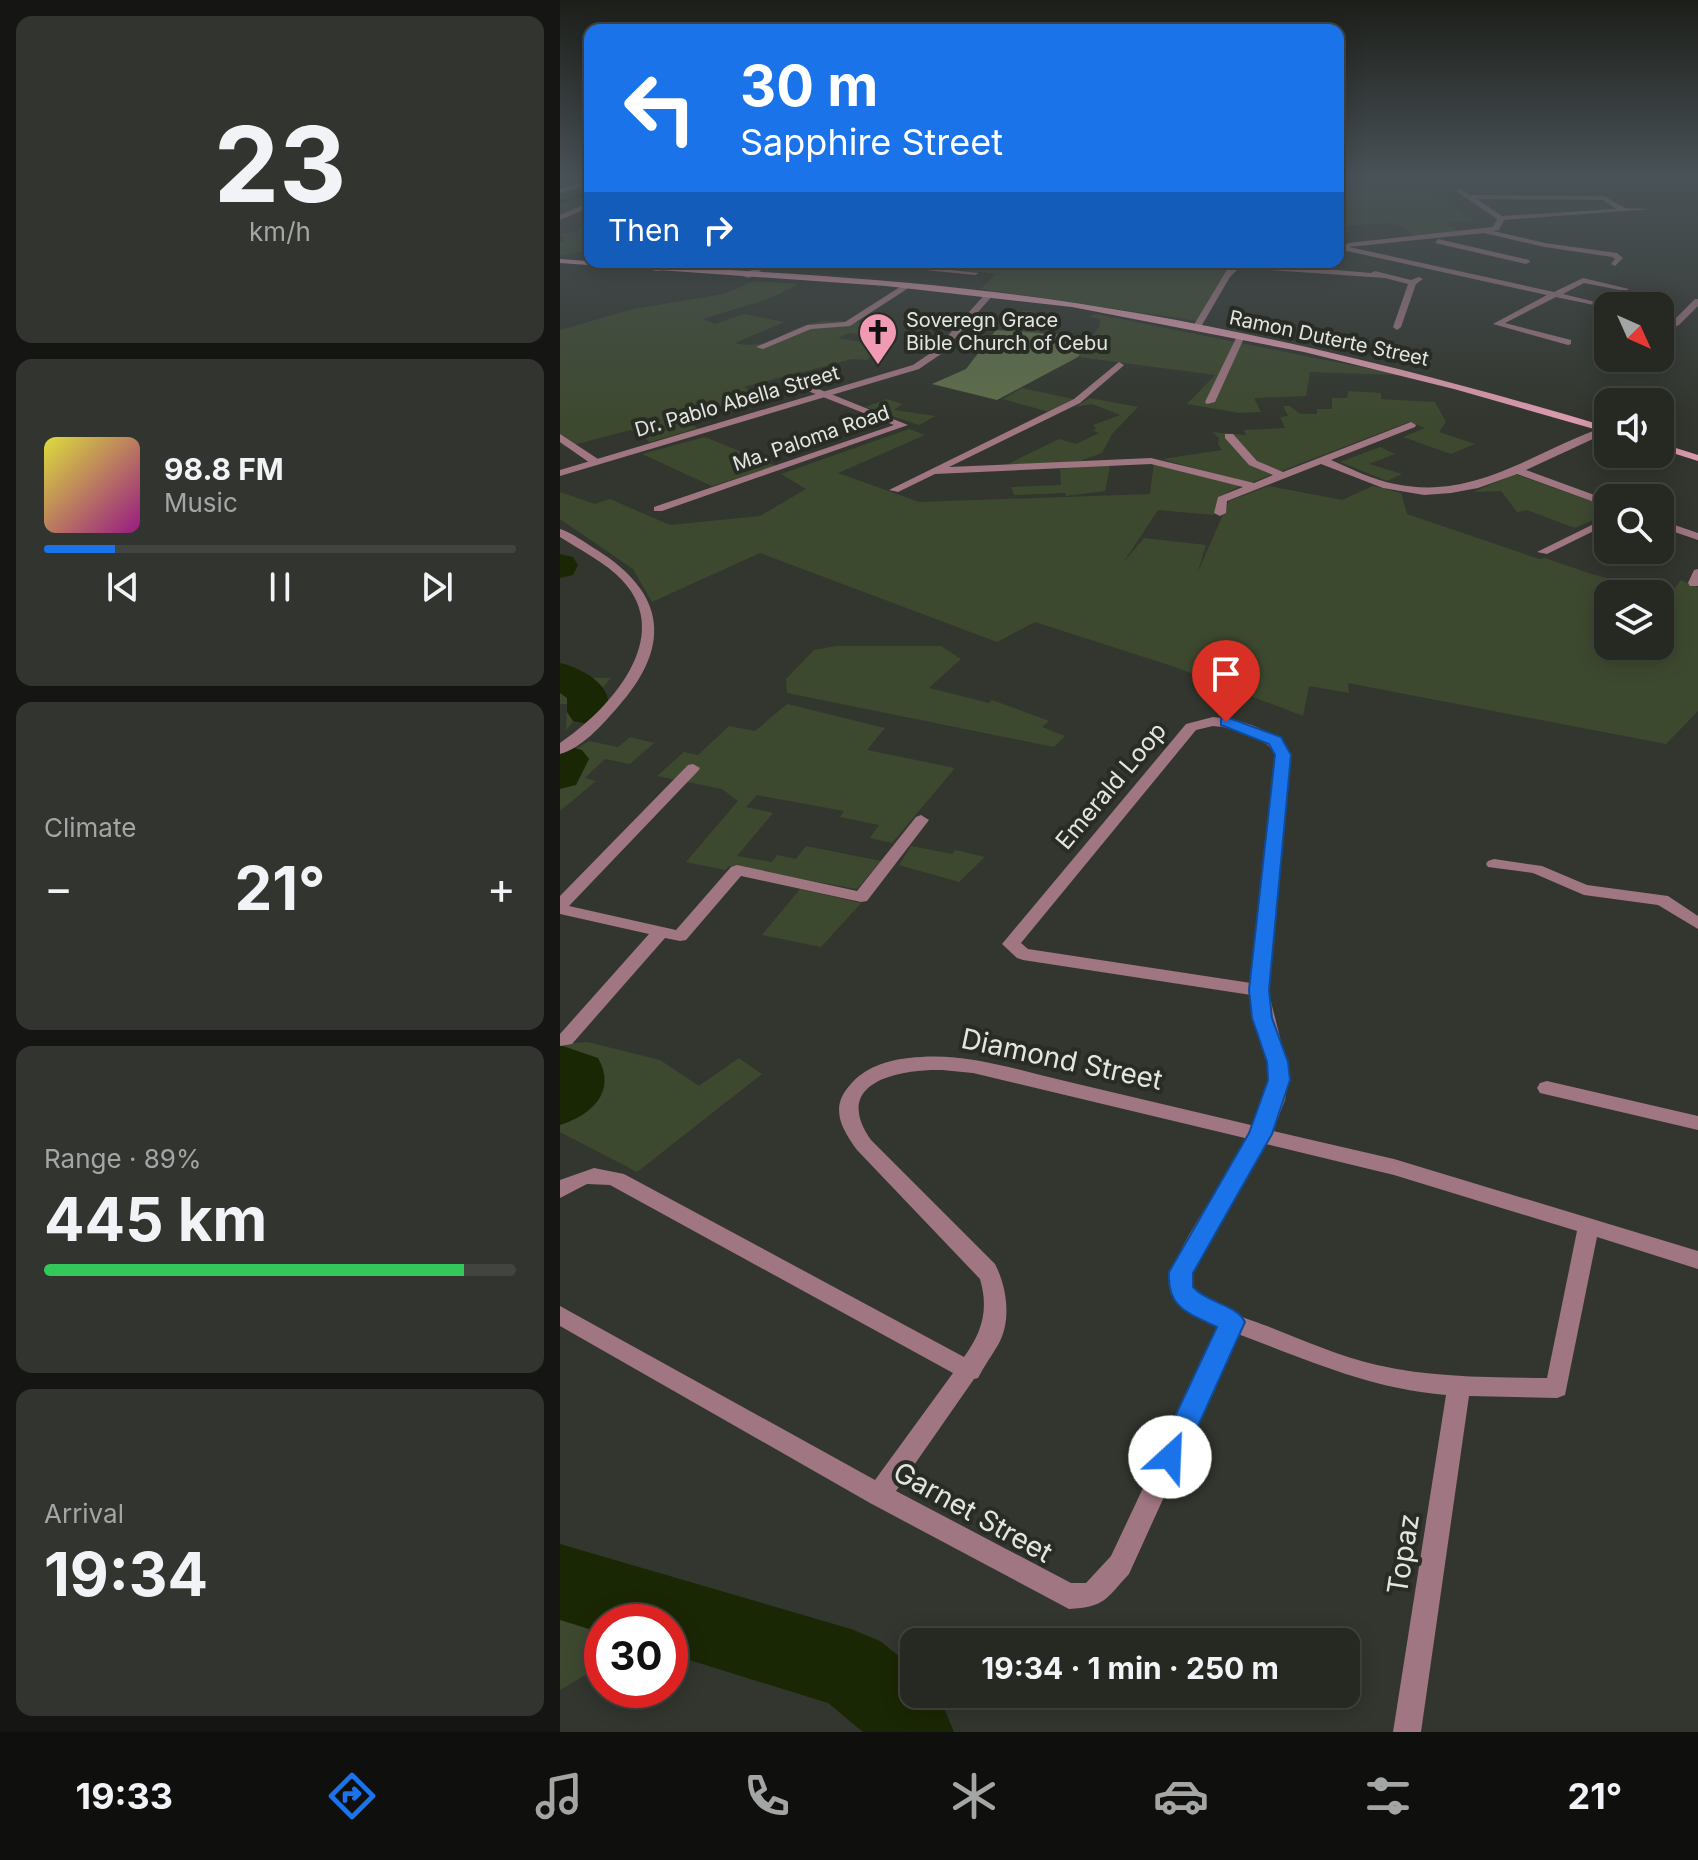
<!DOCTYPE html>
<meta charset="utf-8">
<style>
:root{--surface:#262822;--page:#32342f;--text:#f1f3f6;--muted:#a4a6a5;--line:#424440;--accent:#1a73e8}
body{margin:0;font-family:Inter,sans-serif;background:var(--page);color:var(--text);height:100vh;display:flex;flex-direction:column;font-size:30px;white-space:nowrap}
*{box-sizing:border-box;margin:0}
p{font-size:26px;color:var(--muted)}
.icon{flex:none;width:44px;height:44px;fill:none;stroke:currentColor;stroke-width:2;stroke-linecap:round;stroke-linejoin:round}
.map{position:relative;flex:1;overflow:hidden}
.sheet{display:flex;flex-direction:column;gap:16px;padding:16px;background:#151613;width:560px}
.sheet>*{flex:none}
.guide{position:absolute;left:24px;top:24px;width:760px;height:244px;border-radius:16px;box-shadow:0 4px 20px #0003,0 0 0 2px var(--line);background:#1a73e8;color:#fff;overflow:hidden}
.needle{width:52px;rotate:135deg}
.tools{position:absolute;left:1034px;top:292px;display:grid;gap:16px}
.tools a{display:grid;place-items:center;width:80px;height:80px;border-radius:16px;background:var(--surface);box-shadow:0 4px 20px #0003,0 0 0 2px var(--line);font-size:40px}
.speed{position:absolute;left:24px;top:1604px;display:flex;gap:16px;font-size:40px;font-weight:700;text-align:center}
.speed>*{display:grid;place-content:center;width:104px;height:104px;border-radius:50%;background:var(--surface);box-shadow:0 4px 20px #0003,0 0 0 2px var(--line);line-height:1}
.speed .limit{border:12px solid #d22;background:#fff;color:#111}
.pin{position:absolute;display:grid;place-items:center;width:68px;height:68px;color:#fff;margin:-82px -34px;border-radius:50% 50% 50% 0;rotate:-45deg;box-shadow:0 0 8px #0007}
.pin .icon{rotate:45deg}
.me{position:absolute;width:88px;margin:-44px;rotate:25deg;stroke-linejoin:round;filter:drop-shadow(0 0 6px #0008)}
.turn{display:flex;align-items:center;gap:28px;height:168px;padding:0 24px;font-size:36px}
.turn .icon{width:104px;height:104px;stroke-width:2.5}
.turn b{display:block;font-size:56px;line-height:68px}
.then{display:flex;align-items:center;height:76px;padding:0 24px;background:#0003;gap:16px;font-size:30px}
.big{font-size:60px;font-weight:700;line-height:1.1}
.sheet .tile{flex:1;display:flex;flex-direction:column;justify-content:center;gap:12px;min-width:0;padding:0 28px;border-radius:16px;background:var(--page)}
.sheet .dial{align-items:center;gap:0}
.dial b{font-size:104px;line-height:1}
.song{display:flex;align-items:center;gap:24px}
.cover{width:96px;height:96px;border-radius:12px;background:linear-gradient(135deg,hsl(60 70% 55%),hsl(310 70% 35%))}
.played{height:8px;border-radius:4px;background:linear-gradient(90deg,var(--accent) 15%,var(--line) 15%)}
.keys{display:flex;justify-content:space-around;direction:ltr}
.heat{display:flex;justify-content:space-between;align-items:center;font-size:44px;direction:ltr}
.charge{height:12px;border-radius:6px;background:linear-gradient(90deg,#34c759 89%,var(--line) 0)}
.trip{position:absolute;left:340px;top:1628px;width:460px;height:80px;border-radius:16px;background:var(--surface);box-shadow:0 4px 20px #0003,0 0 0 2px var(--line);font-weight:700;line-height:80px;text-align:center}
.dock{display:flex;height:128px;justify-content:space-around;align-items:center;background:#0f100e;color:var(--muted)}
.dock .icon{width:56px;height:56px}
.dock .active{color:var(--accent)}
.dock b{font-size:36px;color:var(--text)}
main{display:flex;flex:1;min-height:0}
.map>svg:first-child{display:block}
.green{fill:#3d492f;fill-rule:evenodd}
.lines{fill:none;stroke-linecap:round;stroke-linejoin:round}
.stream{stroke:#1a2704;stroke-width:4}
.river{fill:#1a2704;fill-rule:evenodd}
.building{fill:#5f6f4a}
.minor{fill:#9f7682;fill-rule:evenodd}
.tertiary{fill:#9f7682;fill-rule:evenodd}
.secondary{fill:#db9aad;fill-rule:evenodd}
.route{fill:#1a73e8;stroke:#114b97;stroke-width:2}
.labels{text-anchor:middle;stroke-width:8;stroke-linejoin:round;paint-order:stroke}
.far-poi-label{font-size:20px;fill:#e3e6e0;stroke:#282c24;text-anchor:start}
.far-street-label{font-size:20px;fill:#e3e6e0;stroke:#282c24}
.street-label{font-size:24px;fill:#e3e6e0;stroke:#282c24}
.near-street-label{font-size:28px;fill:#e3e6e0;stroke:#282c24}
</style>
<main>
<section class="sheet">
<div class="tile dial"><b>23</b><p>km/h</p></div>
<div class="tile">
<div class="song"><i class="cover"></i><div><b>98.8 FM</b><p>Music</p></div></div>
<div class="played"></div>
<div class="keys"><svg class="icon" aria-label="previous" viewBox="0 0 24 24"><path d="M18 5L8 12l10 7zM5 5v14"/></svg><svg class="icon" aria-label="pause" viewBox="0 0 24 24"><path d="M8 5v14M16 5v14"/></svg><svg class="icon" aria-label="next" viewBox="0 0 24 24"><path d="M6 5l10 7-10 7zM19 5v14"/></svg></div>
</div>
<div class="tile"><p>Climate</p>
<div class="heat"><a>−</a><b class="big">21°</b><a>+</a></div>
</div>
<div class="tile"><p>Range · 89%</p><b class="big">445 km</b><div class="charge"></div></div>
<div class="tile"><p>Arrival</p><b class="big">19:34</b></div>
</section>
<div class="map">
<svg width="1138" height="1732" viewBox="0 0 1138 1732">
<rect width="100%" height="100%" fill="#32362e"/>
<!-- green -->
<g class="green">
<path d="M778,177L859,185L915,221L887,222L898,232L853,236L836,223L778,226Z"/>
<path d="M30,221V250L0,256V242L4,241L0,234L15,232Z"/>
<path d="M453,262H668L671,265L637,321L421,289L435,274L396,270C417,258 434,274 453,262Z"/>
<path d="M193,281L239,284L211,298L143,319L155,324L184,314L224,322L175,343C208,351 222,331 252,323C275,318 299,323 322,325L304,335L288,333L278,338L324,346L307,360L292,359L184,387L198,395L120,419L138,428L90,442L71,430L5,447L0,443V330L73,309L164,294Z"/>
<path d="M463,311H474L473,314L498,312L479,333L449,331L454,326H448Z"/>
<path d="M535,314L841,375L750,372L746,396L694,398L701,412L679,413L627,404L655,375L518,357L540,325V319L529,317Z"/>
<path d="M462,388L513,399L489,412L443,399Z"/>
<path d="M788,391L821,393V399L875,402L886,422L879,432L915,444L891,454L843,437L865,428L849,422L687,484L602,459L662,450L658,444L659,438L652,432L686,435L684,430L725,428L720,417L728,416L723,406H730L740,414H757V409H772V398H787Z"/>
<path d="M530,398L578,407L552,434L542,453L520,461L444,466L499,439L516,444L539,433L532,430L536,429L533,425L560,415L532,404L515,407Z"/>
<path d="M327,399L342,404L334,410L376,416L359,425L305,407Z"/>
<path d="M349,429L365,435L278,473L359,502L590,494L594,463L682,485L658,497L654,515L598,510L563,563L584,538L646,545L637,574L669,501L709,486L782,500L813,486L841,493L847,514L979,559L985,558L1031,574L1111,593L1121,580L1138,587V711L1106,744L788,683L789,693L749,686L743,716L615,667L475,622L437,642L200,553L92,602L73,569L0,519V492L35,504L50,499L110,525L200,516L246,489L221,474ZM1048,594H1100V646H1048Z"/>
<path d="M145,437L216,466L152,486L82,454Z"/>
<path d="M820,447L835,454L809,464L842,474L827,481L780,462Z"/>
<path d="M546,464L550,467L545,491L506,496L505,493L454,495L451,487L501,485L500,469Z"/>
<path d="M955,474L1048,507V513L1015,528L967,510L957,512L941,491L913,492Z"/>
<path d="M276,646H381L401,659L369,688L429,703L432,700L489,721L482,727L505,736L494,747L227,693L226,679L254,650Z"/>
<path d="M0,668L12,672L10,678H51L6,730L7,704H0Z"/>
<path d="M227,704L325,728L307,750L395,768L332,843L310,838L319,825L280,817L284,811L197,795L186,807L213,813L177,856L212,862L217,855L236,859L246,846L321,861L297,889L169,866L165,870L126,862L178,801L162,789L97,776L124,752L138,755L169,726L195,731Z"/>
<path d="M70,737L94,743L70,764L45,759L25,778L36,781L0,811V759L29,741L58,747Z"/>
<path d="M351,846L392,854L395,850L425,857L399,882L339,865Z"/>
<path d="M240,889L301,903L261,947L202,935Z"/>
<path d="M27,1042L100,1060L139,1086L179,1058L202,1074L77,1172L0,1132V1095L6,1088L0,1085V1044Z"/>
<path d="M0,1591L84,1622H42V1665L0,1690Z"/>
</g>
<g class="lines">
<!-- stream -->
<g class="stream">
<path d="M26,177L30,179"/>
<path d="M0,202L30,192"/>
</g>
<!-- river -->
<g class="river">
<path d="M0,554L13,557L18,565L13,575L0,578Z"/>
<path d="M0,663C26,669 63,691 43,721L28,724L13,721L7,712V698L0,693Z"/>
<path d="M7,746L22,750L29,759L16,785L0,789V748Z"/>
<path d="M0,1045L38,1058C57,1091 32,1115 0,1125Z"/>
<path d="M0,1544L291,1629L320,1641L354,1668V1694H378L394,1732H303L268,1703L110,1654V1622H42V1633L0,1620Z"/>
</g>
</g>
<!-- building -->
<path class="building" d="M436,330L479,333L531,337L518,357L437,400L372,384L406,369Z"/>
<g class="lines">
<!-- minor -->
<g class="minor">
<path d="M30,180V184L0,193V189Z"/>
<path d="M898,188L910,195L1044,196L1065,208L1091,209L944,220L939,230L933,231L985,243L1057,253L1063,258L1055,266L1051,264L1055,259L1052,257L985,247L924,233L789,247L994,292L1023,278L1069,289L1065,291L1024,283L1003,294L1052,306H1048V308L996,297L945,323L1011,340V344L1008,345L933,324L987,295L778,249V245L785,246L788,243L933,227L937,219L896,191ZM917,199L1043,200L1056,209L942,216Z"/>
<path d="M30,202V207L0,220V215Z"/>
<path d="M878,239L969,260L970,262L966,264L875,243Z"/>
<path d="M105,262H115L100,271H94V267Z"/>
<path d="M204,262H214L189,278L182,276Z"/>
<path d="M285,262H316L419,273L415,275Z"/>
<path d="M684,262L811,273L815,271L851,280L859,277L863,279L856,284L841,327L837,330L833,327L848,284L825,278L679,268L670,277L639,330H633L632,328L671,263Z"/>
<path d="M343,285L350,287L290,326L251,329L203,349L196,347L247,325L285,322Z"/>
<path d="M1135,299H1138V306L1119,325L1100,333V327L1113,321Z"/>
<path d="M678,334L685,336L655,402L647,404L645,402Z"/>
<path d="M559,362L564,365L562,367L520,403L389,467L591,458L694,483L713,475L689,465L665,438V434H673L697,461L723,472L851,422L856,425L855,427L771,460C792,469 813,480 835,484C916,501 975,450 1047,426L1048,432L966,470L1048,500V507L957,474L918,488L891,493L864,495L823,488L761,464L667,501L666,513L660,516L654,513L658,497L683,487L591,464L375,474L338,492L329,490L514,399Z"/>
<path d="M225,378H231L348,425L102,511H94V507L334,425L225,382Z"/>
<path d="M0,434L38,459V463H30L0,442Z"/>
<path d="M1048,517V524L987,554L977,552Z"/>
<path d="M1100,520L1138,533V540L1100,527Z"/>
<path d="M1138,569V586H1130L1128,583L1134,570Z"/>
<path d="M653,717C684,720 713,728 730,755L708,990L726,1061L728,1081L725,1100L713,1131L834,1159L1138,1251V1269L1037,1237L1005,1395L997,1398L909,1396L861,1732H833L886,1395C811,1389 747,1360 678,1334L569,1574C546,1599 545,1607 509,1609L310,1503L0,1326V1306L315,1480L393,1373L50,1185L27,1184L0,1198V1180L34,1168L64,1174L404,1357C422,1332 429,1310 420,1279L297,1150C282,1129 269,1108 290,1085C304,1068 327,1060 349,1058C402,1051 454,1069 505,1081C568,1096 632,1111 695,1126C722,1067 700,1052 691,995L463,960L457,958L442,944L626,724ZM653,726C676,728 703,734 716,755L691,983L468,949L461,943L636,730ZM382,1070L413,1073L689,1139C673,1171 603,1260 610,1291C615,1309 643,1320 659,1327L551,1556L526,1583H511L336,1491L414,1379L418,1378C424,1366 431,1357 438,1345C452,1321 447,1287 435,1264L311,1140C271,1083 337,1069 382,1070ZM706,1144L834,1175L1017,1231L987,1378C930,1377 873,1378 817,1365C779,1356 743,1340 707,1326C680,1316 652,1308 632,1287V1272L637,1259Z"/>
<path d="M133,764L140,768L138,771L9,906L116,930L171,867L177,865L297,891L356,817L361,815L369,820L307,901L301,902L181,876L126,940L120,941L105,938L12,1044L0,1046V1034L89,934L0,914V896L128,765Z"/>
<path d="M934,859L982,866L1027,885L1108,896L1138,916V929L1098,905L1024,895L973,873L928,867L926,864L928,861Z"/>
<path d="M987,1081L1138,1116V1130L980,1093L977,1088L980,1083Z"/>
</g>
<!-- tertiary -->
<g class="tertiary">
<path d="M427,292L434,294L381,354L359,369L0,476V470L353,365L375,350Z"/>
<path d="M0,529C13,533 25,543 37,550C107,594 112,647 57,708C42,725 22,748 0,754V743C49,710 116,637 62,580C45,562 20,550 0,537Z"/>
</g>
<!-- secondary -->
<g class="secondary">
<path d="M0,259C143,270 290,274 434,292C642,317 847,367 1048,427V433L894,389L744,352L512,307L326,286L0,263Z"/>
<path d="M1100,443L1138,455V461L1100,449Z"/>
</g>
</g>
<!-- sky -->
<linearGradient id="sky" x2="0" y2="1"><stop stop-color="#1c1e19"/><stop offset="0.42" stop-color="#495257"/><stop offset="1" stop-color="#495257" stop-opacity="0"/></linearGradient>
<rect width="1138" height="419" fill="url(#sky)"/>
<!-- route -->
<path class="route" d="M666,717L721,737L731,755L709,990L712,1018L728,1062L730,1080L712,1134L633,1273V1287C647,1303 676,1304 685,1322L620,1466L610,1469L600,1466L596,1457L657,1327C629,1313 607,1309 609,1272L689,1133L708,1080L707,1062L692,1018L689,990L715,755L709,744L661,725V719Z"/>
<!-- icons -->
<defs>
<symbol id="church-pin" viewBox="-11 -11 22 30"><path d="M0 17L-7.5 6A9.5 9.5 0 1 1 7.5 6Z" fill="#f09ab4" stroke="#282c24"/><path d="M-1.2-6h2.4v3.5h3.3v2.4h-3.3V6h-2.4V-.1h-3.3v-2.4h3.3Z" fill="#111"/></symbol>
</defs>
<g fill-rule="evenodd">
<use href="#church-pin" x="296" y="310" width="44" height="60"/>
</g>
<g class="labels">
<!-- far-poi labels -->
<g class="far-poi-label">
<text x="346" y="327">Soveregn Grace<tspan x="346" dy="23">Bible Church of Cebu</tspan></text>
</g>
<!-- far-street labels -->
<g class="far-street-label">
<text transform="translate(769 338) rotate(12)" y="7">Ramon Duterte Street</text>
<text transform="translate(177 401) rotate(-16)" y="7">Dr. Pablo Abella Street</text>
<text transform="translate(251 438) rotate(-19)" y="7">Ma. Paloma Road</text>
</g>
<!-- street labels -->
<g class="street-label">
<text transform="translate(551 786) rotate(-50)" y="8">Emerald Loop</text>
</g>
<!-- near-street labels -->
<g class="near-street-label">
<text transform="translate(502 1059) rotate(12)" y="10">Diamond Street</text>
<text transform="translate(413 1512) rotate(29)" y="10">Garnet Street</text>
<text transform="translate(843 1554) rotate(-81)" y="10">Topaz</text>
</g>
</g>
</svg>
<div class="tools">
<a><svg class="needle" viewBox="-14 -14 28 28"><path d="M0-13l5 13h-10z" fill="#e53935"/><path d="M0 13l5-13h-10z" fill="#a4a6a5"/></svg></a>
<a><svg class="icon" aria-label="sound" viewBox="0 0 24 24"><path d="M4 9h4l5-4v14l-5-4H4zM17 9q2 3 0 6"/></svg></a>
<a><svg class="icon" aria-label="search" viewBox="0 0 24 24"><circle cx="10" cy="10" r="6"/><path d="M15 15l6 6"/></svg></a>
<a><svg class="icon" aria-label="layers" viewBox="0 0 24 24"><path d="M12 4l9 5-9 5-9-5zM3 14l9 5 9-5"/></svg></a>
</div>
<div class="speed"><div class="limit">30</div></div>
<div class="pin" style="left:666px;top:722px;background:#d93025"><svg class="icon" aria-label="arrive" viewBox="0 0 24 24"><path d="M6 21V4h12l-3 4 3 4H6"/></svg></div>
<svg class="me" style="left:610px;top:1457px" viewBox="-20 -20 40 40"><circle r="19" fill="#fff"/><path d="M0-13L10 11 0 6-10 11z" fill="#1a73e8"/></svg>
<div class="trip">19:34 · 1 min · 250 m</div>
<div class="guide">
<div class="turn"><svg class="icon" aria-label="left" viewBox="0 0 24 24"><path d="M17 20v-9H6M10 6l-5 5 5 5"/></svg><div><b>30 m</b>Sapphire Street</div></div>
<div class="then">Then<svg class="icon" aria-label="right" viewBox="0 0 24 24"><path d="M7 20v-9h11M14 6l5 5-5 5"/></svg></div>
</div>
</div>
</main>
<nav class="dock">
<b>19:33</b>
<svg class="icon active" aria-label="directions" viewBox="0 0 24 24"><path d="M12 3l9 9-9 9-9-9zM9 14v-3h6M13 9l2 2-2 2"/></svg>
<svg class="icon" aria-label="music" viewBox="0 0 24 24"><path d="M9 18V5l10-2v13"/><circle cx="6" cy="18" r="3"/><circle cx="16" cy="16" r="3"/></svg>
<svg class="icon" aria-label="phone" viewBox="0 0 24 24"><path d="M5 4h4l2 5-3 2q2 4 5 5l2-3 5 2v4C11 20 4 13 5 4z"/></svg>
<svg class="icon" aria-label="climate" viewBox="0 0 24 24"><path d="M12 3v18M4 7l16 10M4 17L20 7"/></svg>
<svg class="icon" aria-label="car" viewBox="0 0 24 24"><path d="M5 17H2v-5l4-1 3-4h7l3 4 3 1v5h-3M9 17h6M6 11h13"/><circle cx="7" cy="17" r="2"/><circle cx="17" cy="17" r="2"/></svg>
<svg class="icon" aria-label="filters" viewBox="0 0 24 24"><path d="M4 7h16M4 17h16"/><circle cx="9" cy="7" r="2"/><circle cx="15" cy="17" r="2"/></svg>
<b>21°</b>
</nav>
